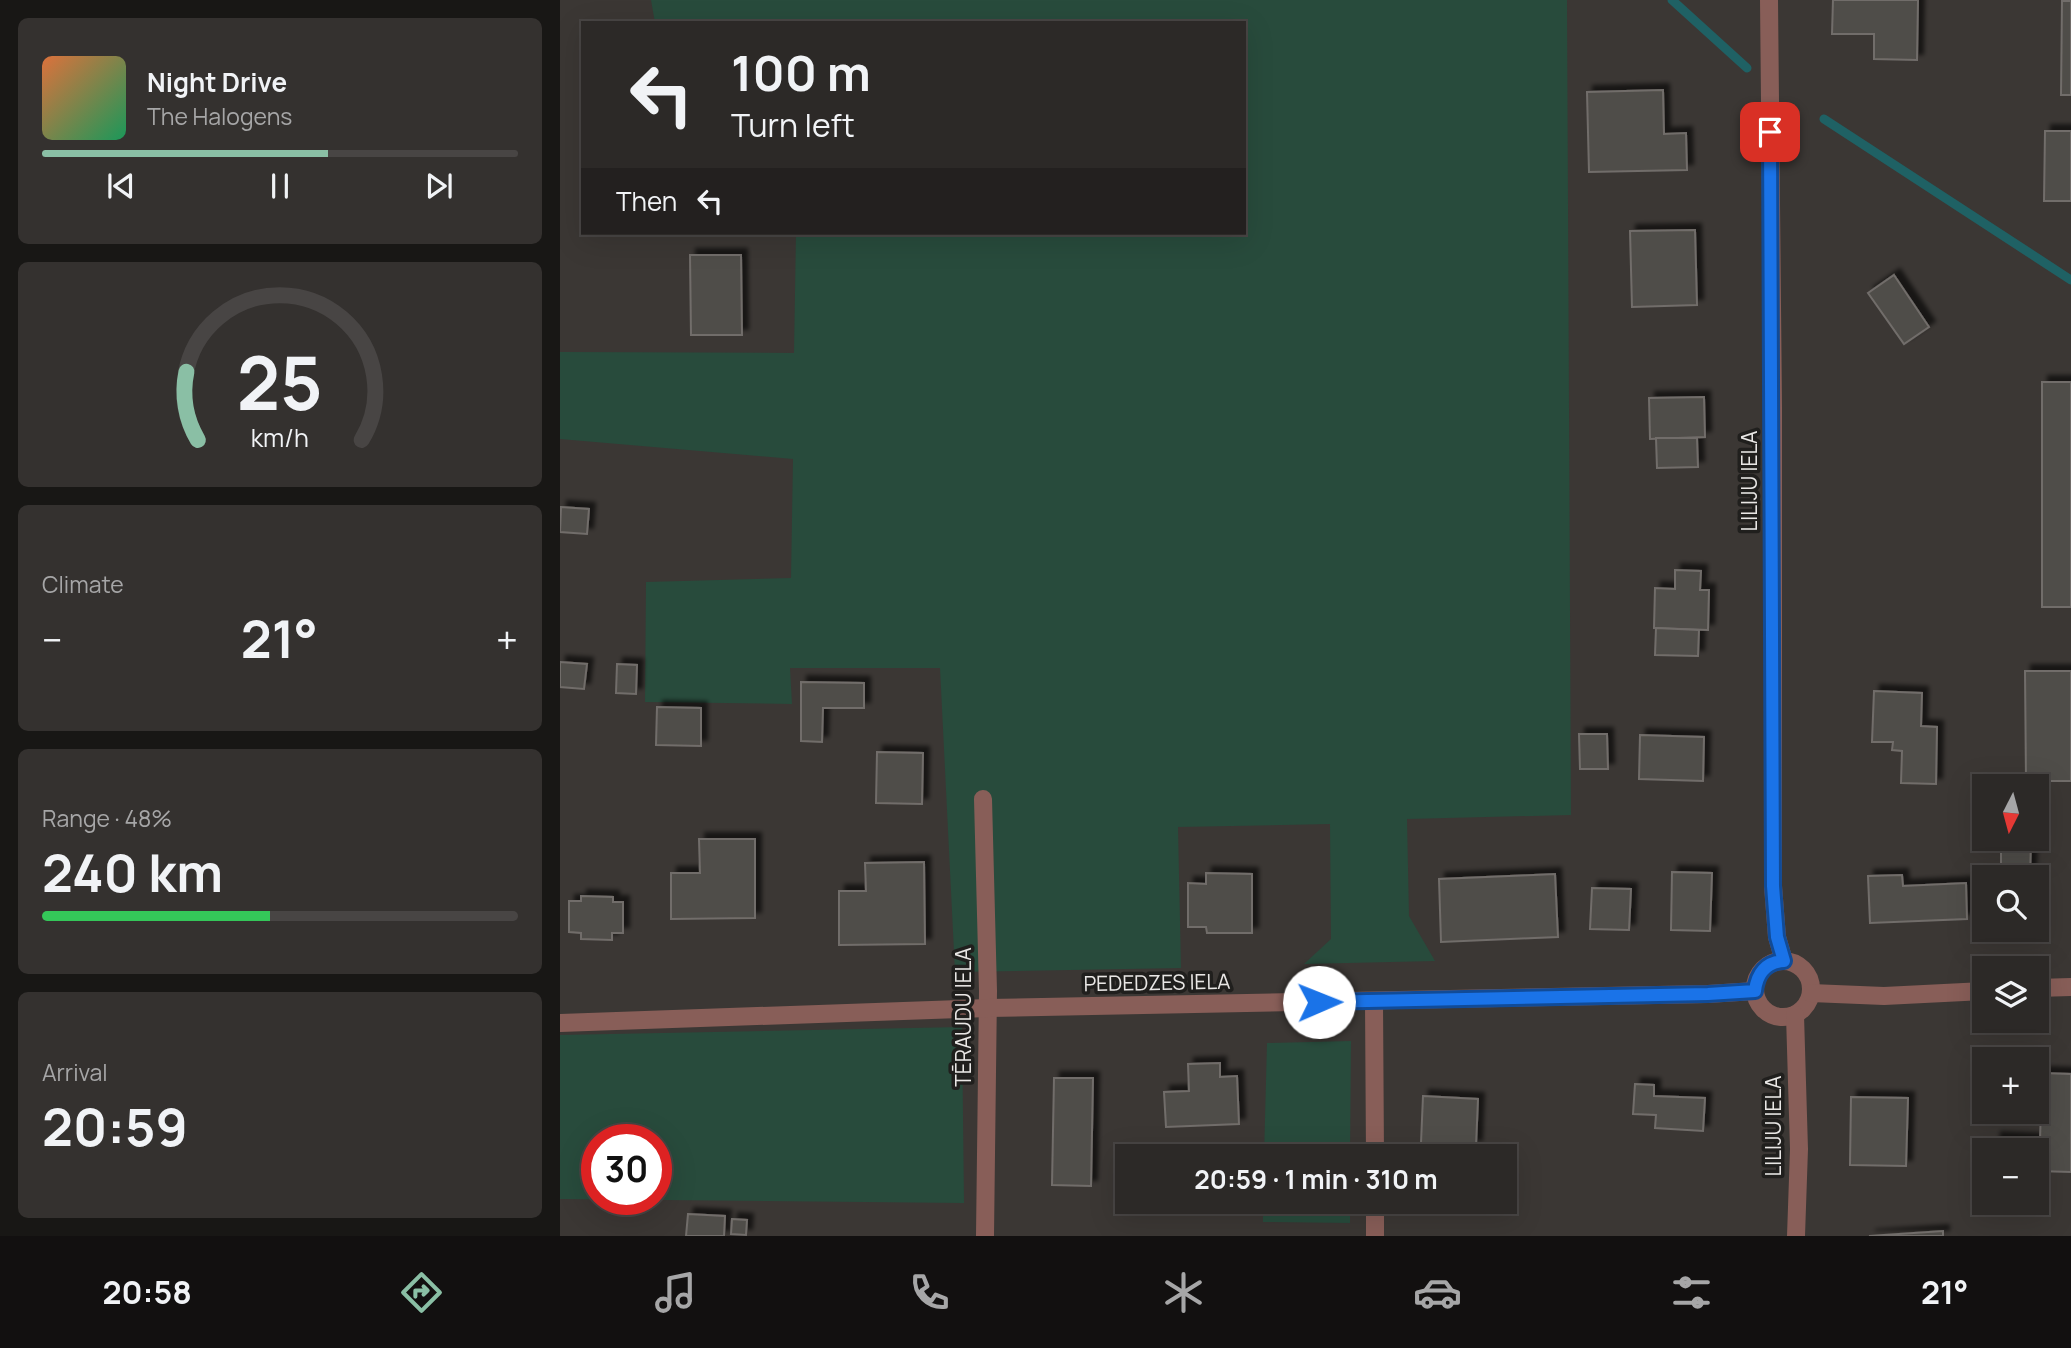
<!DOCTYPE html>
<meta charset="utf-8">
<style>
:root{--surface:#2c2927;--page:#34312f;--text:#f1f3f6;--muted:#a6a6a7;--line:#484544;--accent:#8abfa5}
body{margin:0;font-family:Manrope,sans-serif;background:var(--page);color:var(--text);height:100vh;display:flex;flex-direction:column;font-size:26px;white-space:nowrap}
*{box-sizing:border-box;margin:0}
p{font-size:23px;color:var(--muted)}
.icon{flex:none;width:38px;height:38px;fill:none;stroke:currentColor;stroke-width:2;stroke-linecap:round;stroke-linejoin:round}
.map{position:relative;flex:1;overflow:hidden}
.panel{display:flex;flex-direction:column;gap:18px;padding:18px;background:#181715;width:560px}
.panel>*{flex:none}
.banner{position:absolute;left:21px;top:21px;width:665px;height:214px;border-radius:0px;box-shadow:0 7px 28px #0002,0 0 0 2px var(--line);background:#2c2927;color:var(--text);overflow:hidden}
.needle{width:46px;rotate:186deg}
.tools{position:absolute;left:1412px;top:774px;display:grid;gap:14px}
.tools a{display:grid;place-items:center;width:77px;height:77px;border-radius:0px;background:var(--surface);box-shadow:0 7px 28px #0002,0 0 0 2px var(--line);font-size:35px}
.speed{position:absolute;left:21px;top:1124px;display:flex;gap:14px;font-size:35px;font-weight:700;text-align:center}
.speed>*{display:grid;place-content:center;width:91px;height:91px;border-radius:50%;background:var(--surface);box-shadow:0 7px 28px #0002,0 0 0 2px var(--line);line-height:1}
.speed .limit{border:10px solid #d22;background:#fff;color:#111}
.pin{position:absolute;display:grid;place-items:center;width:60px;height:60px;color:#fff;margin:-30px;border-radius:14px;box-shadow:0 4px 10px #0006}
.me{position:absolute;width:77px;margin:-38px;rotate:89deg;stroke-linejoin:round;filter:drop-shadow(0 0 5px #0008)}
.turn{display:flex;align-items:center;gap:24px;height:147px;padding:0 35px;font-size:32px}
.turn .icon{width:91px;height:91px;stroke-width:2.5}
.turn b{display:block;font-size:49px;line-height:60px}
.then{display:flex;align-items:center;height:66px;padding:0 35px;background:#0003;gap:14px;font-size:26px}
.big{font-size:52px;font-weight:700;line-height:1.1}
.panel .widget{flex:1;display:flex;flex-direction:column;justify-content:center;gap:10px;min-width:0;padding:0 24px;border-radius:10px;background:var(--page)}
.panel .dial{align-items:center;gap:0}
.dial svg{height:182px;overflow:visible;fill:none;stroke:var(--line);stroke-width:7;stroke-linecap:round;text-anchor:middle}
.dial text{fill:var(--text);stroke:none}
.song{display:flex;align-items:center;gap:21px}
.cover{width:84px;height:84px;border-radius:10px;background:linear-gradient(135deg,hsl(20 70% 55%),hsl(150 70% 35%))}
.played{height:7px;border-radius:4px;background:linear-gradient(90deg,var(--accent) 60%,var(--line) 60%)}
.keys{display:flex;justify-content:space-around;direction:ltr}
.heat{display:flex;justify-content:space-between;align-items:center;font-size:38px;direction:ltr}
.charge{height:10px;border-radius:5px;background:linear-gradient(90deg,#34c759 48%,var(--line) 0)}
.trip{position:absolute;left:555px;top:1144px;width:402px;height:70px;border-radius:0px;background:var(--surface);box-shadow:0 7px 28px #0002,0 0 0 2px var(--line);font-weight:700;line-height:70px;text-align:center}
.tab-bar{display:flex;height:112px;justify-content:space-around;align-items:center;background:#121010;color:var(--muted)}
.tab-bar .icon{width:49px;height:49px}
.tab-bar .active{color:var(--accent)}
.tab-bar b{font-size:32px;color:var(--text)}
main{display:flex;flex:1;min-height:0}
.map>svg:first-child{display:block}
.green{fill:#284b3c;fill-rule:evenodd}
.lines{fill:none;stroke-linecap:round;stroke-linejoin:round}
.stream{stroke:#1f6164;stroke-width:9}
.building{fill:#504d49;stroke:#716d6a;stroke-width:2;filter:url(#shadow)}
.minor{stroke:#885e58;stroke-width:18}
.route-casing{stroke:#114b97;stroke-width:18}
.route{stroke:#1a73e8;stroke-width:12}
.labels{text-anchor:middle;stroke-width:7;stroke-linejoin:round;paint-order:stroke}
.street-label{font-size:21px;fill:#e9e7e5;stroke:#201f1d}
</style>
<main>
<section class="panel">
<div class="widget">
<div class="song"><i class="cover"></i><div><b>Night Drive</b><p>The Halogens</p></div></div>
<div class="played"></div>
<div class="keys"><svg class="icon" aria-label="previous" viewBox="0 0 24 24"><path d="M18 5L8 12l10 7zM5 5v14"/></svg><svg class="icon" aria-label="pause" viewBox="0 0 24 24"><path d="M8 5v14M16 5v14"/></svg><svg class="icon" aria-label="next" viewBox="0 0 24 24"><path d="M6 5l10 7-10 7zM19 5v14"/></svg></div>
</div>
<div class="widget dial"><svg viewBox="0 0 100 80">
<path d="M14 69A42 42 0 1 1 86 69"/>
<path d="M14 69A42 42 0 0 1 9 39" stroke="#8abfa5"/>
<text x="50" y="56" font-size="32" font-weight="700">25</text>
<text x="50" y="72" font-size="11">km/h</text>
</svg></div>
<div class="widget"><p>Climate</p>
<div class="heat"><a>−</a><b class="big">21°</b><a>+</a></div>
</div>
<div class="widget"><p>Range · 48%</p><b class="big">240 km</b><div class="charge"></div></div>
<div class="widget"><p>Arrival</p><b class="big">20:59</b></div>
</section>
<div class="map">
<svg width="1511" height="1236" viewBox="0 0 1511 1236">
<defs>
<filter id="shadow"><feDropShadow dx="6" dy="-6" stdDeviation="2" flood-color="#0009"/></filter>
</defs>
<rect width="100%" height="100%" fill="#3b3734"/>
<!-- green -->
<g class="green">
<path d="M91,0H1007L1011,815L847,819L849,916L875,961L744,964L771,939L770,824L618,827L621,968L395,972L380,668H230L232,704L85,702L86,582L231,578L233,459L0,439V352L234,353L236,233H684V23H95Z"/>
<path d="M402,1027L404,1203L0,1199V1035ZM96,1139V1199H37V1139Z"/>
<path d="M791,1041L790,1157H704L707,1043Z"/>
<path d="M703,1202H790V1223L703,1222Z"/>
</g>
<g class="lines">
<!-- stream -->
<g class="stream">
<path d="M1112,0L1187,68"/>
<path d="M1264,119L1511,280"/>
</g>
</g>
<!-- building -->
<g class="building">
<path d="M1273,0H1358L1357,60L1314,59V34H1272Z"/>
<path d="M1502,1H1511V95H1501Z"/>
<path d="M1103,90L1104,134L1126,133L1127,170L1029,172L1027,92Z"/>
<path d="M1485,131H1511V201H1484Z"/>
<path d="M1135,230L1137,305L1072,307L1070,231Z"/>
<path d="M130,255H181L182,335H131Z"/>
<path d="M1334,275L1369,327L1344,344L1308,293Z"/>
<rect x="1482" y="382" width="29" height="225"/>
<path d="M1144,397L1145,437L1090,439L1089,398Z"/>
<path d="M1096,438H1137L1138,467L1097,468Z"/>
<path d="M1,507L29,509L27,534L0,532Z"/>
<path d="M1115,570L1141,571L1140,590H1149L1148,630L1094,628L1095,588L1115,589Z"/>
<path d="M1096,628L1139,630L1138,656L1095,655Z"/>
<path d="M0,662L27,664L24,689L0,687Z"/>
<path d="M57,664L77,665L76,694L56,693Z"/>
<path d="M1465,671H1511V781H1466Z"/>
<path d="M241,682L304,683V708H263L262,742L241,741Z"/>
<path d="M1314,691L1362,693L1361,726L1377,727L1376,784L1341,783L1342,751L1332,750L1333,742H1312Z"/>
<path d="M97,707L141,708V746L96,745Z"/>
<path d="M1019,734H1047L1048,769H1020Z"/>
<path d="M1080,735L1144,737L1143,781L1079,779Z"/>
<path d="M317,752L363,753L362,804L316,803Z"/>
<path d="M139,839H195V918L111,919V873H140Z"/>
<path d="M1441,840L1471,841L1470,877H1441Z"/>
<path d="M364,862L365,944L279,945V891H306L305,863Z"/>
<path d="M1112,872L1152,873L1150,931L1111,930Z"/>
<path d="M646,873L692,874V933H647L646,927H628V883L646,884Z"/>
<path d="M995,874L998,937L881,942L879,879Z"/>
<path d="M1342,875L1343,886L1406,883L1407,919L1310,923L1308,876Z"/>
<path d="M1032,888L1071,889L1069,930L1030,929Z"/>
<path d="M21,896L53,897V902H63V933H52V940L21,939V933L9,932V901H21Z"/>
<path d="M660,1063V1077L677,1076L679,1124L606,1127L604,1092L629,1091L628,1064Z"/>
<path d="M1482,1073L1511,1074V1172L1477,1171V1150H1434L1435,1138L1480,1140Z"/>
<path d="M494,1078H533L531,1186L492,1185Z"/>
<path d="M1075,1084L1094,1085V1096L1145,1098L1143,1131L1095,1128L1096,1115L1073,1114Z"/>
<path d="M863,1096L918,1099L916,1146L861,1143Z"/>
<path d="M1291,1097L1348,1098L1346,1166L1290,1165Z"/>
<path d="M128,1214L165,1216L164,1236H126Z"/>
<path d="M172,1219L187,1220L186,1235L171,1234Z"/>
<path d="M1383,1231V1236H1309Z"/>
</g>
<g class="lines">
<!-- minor -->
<g class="minor">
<path d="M1209,0L1213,407V886L1217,937L1224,961"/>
<path d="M423,799L428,991L425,1236"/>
<circle cx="1223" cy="989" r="28"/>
<path d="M1477,988L1511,987"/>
<path d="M1251,993L1324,996L1424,991"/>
<path d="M814,1002L815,1157"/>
<path d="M1235,1015L1239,1149L1236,1236"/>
<path d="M0,1023L428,1008L1148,994L1195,991"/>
<path d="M815,1202V1236"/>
</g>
</g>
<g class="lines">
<defs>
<path id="route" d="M759,1002L1148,994L1195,991C1197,973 1206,962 1224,961L1217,937L1213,886L1210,132"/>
</defs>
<!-- route casing -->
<use href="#route" class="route-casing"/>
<!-- route -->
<use href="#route" class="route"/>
</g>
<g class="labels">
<!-- street labels -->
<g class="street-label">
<text transform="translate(1190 481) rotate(-90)" y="7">LILIJU IELA</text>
<text transform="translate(597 983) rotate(-1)" y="7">PEDEDZES IELA</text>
<text transform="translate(404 1017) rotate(-90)" y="7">TĒRAUDU IELA</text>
<text transform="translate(1214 1126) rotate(-90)" y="7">LILIJU IELA</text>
</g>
</g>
</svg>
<div class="tools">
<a><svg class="needle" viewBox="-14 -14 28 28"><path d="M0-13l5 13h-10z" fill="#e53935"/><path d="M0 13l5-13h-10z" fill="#a6a6a7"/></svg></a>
<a><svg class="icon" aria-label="search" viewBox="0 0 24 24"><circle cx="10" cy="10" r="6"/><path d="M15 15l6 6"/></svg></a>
<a><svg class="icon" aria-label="layers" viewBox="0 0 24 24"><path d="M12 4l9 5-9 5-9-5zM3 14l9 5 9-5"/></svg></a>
<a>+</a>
<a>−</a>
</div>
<div class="speed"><div class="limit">30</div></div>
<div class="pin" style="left:1210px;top:132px;background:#d93025"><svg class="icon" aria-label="arrive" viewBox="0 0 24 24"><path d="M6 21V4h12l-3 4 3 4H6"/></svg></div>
<svg class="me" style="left:759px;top:1002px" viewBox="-20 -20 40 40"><circle r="19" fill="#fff"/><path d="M0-13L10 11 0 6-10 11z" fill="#1a73e8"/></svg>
<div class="trip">20:59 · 1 min · 310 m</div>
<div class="banner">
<div class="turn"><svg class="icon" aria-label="left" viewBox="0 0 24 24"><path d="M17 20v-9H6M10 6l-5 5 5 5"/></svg><div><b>100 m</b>Turn left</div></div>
<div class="then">Then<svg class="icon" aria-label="left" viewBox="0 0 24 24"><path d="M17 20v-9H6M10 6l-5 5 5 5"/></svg></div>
</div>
</div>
</main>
<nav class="tab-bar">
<b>20:58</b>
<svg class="icon active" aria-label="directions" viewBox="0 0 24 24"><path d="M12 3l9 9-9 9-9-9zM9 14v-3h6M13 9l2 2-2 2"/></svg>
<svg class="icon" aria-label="music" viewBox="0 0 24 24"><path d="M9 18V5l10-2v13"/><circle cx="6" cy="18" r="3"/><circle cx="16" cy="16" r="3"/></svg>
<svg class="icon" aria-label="phone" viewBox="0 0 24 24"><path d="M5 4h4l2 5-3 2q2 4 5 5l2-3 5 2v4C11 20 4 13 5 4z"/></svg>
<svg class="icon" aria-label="climate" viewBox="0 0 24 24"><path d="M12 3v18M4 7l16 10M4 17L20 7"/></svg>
<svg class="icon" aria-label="car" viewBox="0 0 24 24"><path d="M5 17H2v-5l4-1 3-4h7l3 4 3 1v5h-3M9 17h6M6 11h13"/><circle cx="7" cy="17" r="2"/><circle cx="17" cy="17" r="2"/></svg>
<svg class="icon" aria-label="filters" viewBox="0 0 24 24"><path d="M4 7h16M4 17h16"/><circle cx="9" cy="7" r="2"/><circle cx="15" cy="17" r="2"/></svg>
<b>21°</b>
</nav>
